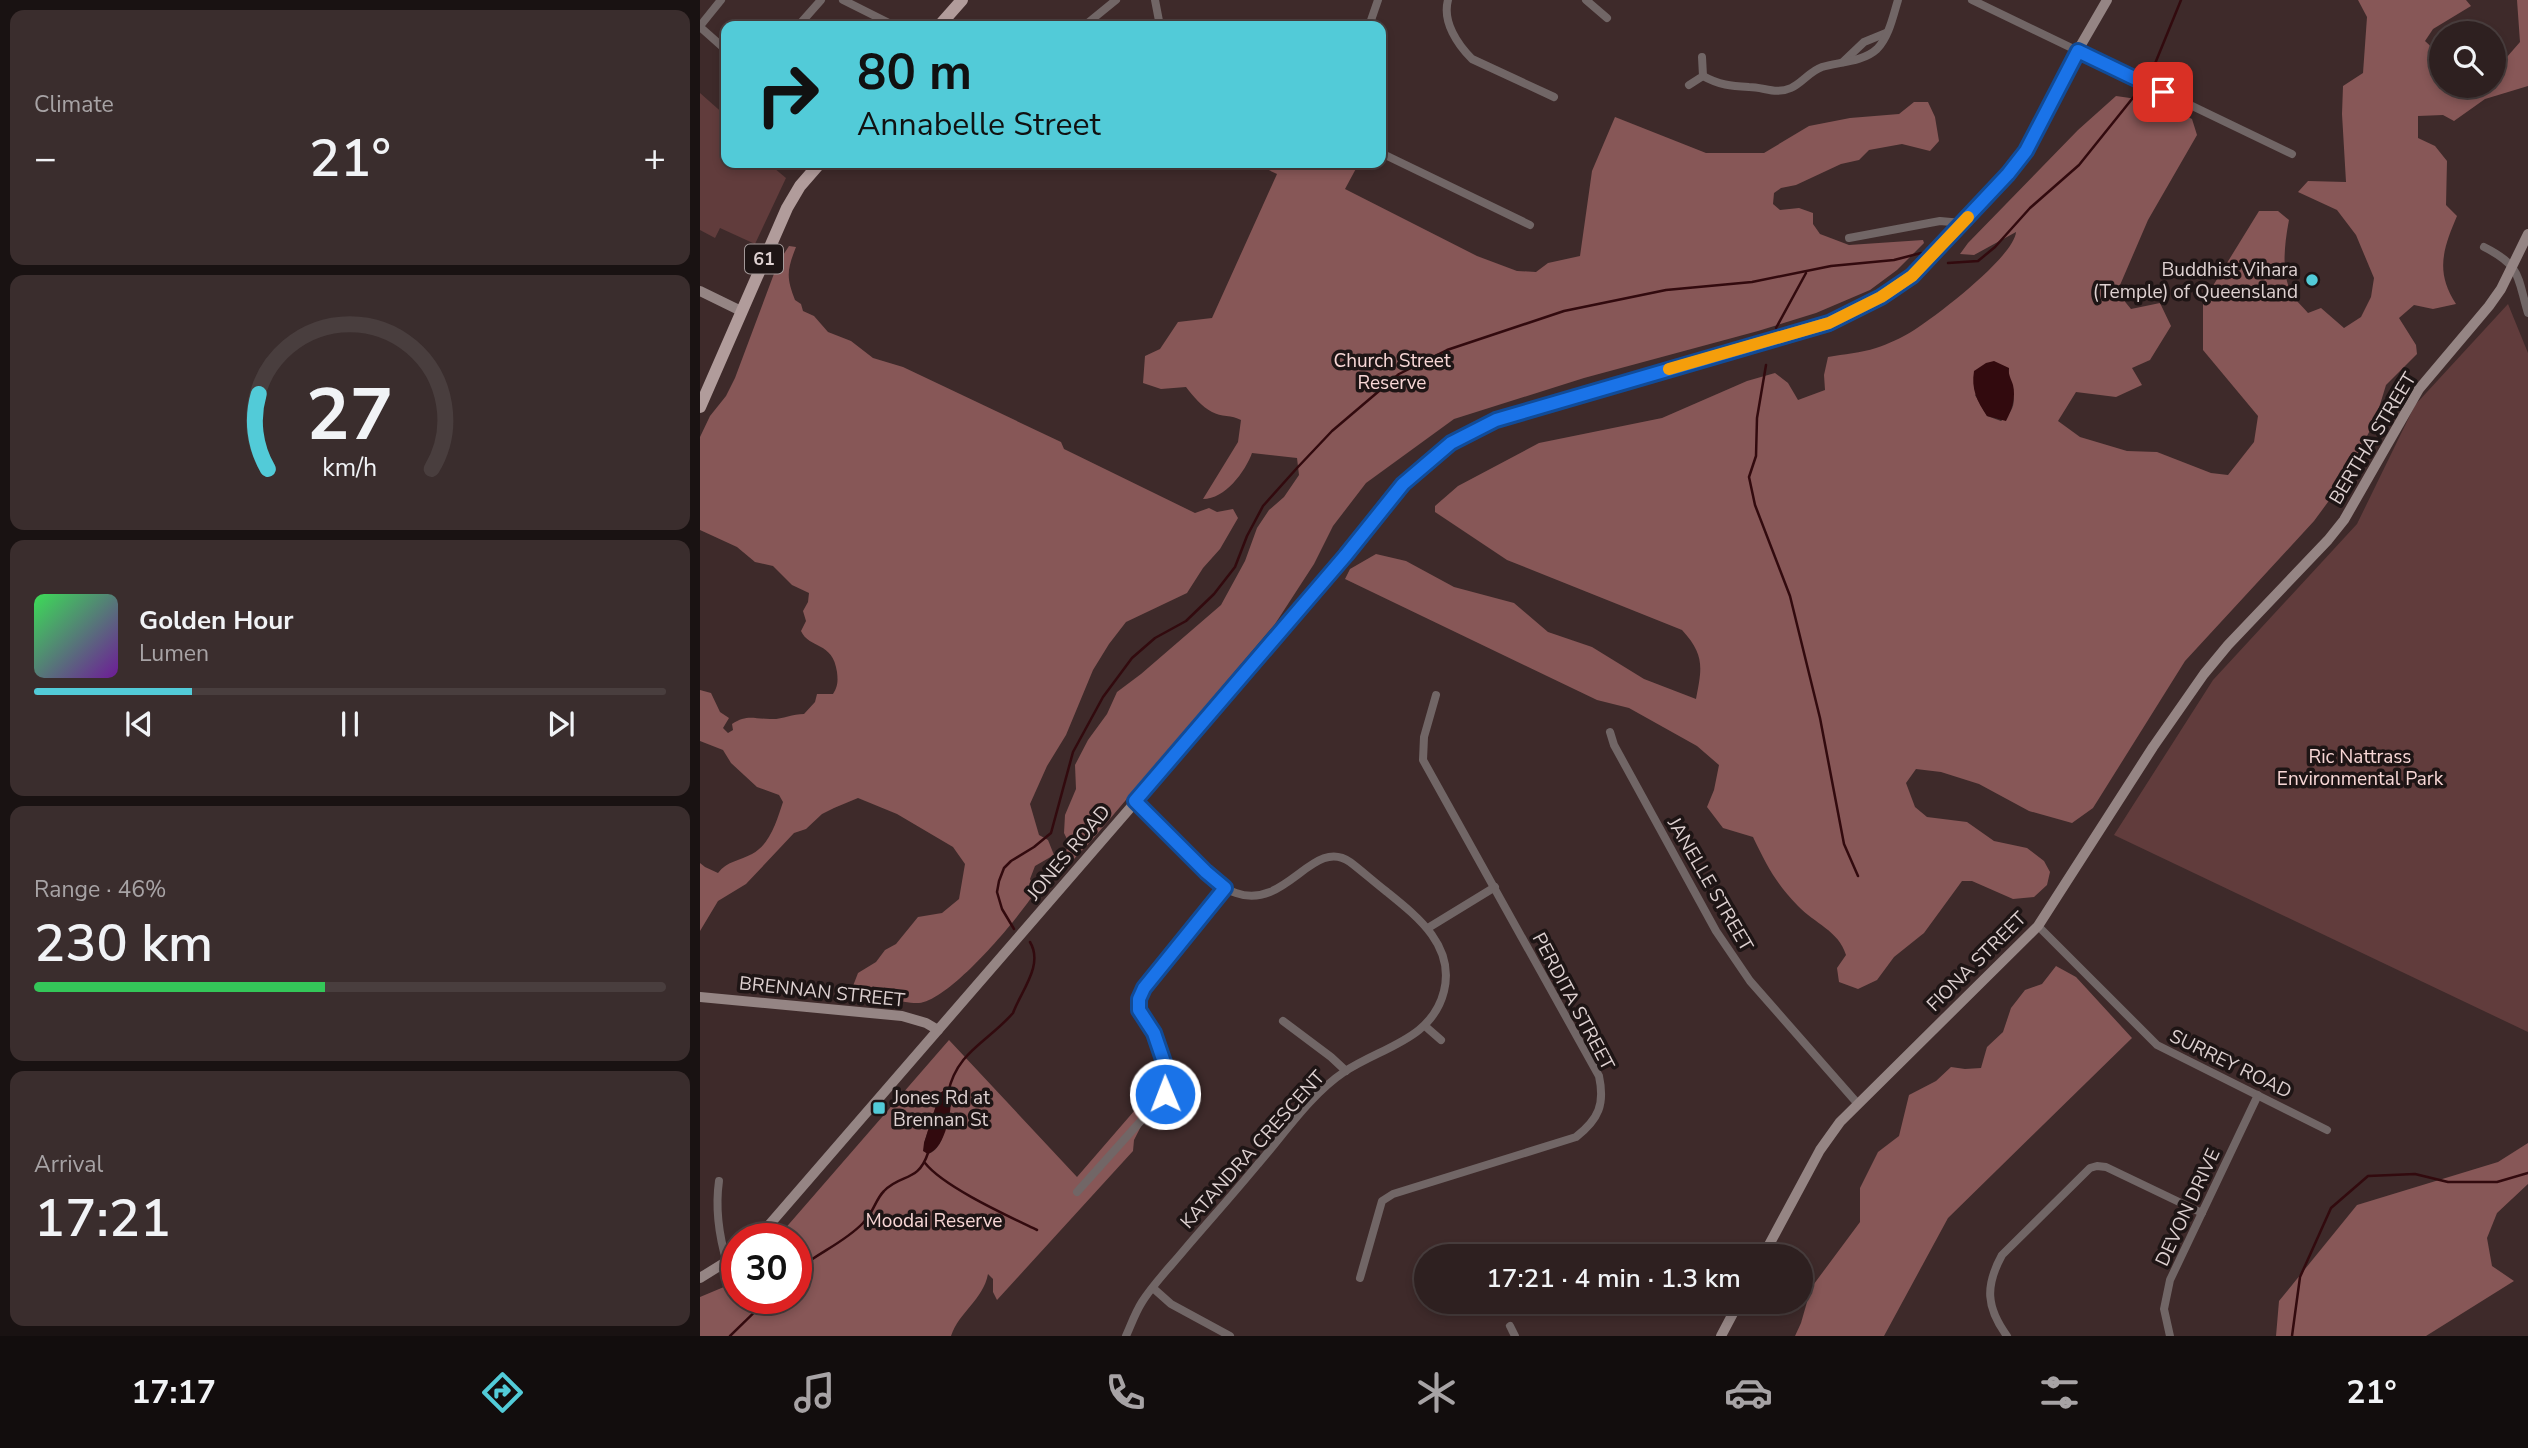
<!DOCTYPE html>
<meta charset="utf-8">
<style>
:root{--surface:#2e2020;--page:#3a2d2d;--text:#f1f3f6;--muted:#a7a3a5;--line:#493e3e;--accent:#52cbd8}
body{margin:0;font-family:"Nunito Sans",sans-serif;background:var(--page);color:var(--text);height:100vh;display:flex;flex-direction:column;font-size:26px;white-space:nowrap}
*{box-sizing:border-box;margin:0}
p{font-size:23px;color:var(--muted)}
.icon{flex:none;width:38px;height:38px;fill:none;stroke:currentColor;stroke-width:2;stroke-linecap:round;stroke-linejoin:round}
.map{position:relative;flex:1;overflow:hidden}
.details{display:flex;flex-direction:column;gap:10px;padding:10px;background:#191212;width:700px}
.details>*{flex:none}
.top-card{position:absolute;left:21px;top:21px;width:665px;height:147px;border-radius:14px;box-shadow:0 4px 10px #0003,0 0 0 2px var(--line);background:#52cbd8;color:#111;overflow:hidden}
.controls{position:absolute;left:1729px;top:21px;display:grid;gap:14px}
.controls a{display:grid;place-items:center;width:77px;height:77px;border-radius:50%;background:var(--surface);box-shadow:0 4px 10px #0003,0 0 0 2px var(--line);font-size:35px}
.speed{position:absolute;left:21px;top:1223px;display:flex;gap:14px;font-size:35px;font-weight:700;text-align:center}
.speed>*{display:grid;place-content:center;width:91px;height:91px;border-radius:50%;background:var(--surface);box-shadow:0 4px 10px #0003,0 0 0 2px var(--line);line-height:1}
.speed .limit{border:10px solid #d22;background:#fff;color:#111}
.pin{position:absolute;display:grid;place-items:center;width:60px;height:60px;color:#fff;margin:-30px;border-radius:14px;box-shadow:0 4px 10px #0006}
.me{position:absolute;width:77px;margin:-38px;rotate:359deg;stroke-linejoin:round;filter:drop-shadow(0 0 5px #0008)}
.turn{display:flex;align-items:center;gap:24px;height:147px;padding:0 21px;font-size:32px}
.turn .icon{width:91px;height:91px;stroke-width:2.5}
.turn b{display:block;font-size:49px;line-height:60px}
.big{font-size:52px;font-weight:600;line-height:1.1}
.details .card{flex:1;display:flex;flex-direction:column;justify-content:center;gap:10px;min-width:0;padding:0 24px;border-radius:14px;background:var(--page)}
.details .dial{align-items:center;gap:0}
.dial svg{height:182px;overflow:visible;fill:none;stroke:var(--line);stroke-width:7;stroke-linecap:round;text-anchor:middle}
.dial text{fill:var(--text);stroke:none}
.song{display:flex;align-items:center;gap:21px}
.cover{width:84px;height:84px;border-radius:10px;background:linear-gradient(135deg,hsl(130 70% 55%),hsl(280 70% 35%))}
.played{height:7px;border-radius:4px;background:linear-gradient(90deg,var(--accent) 25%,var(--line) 25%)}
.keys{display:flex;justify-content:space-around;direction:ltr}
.heat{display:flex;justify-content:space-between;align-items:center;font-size:38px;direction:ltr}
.charge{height:10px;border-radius:5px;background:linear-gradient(90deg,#34c759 46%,var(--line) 0)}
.trip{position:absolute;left:714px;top:1244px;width:399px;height:70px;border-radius:35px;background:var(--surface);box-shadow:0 4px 10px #0003,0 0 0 2px var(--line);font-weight:600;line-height:70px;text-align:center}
.tab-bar{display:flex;height:112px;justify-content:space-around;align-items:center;background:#120d0d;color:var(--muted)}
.tab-bar .icon{width:49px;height:49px}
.tab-bar .selected{color:var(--accent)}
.tab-bar b{font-size:32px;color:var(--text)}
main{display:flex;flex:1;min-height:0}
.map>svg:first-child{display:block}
.green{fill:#613c3c}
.forest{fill:#875757;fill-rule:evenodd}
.water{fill:#320a0e}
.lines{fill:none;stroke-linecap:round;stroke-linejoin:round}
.stream{stroke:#320a0e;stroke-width:2.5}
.street{stroke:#716666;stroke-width:8}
.secondary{stroke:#958584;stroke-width:10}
.primary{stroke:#b19c9b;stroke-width:12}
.route-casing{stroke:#114b97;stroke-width:18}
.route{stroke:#1a73e8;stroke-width:12}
.slow{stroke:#f59e0b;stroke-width:12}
.poi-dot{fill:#52cbd8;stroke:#1e1515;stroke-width:2.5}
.labels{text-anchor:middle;stroke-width:7;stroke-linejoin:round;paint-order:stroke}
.shield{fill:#1e1515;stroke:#a49999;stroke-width:2}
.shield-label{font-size:18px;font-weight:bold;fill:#ded1d1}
.poi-label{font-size:19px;fill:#ded1d1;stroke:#1e1515;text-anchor:end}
.park-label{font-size:19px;fill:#f8d7d6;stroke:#1e1515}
.street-label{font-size:19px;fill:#ded1d1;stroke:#1e1515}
</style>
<main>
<section class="details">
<div class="card"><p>Climate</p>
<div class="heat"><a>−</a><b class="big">21°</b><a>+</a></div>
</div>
<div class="card dial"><svg viewBox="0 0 100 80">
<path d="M14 69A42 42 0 1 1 86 69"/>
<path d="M14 69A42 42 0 0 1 10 36" stroke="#52cbd8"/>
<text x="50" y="56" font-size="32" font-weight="700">27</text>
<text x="50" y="72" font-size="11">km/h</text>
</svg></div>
<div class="card">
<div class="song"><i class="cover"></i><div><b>Golden Hour</b><p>Lumen</p></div></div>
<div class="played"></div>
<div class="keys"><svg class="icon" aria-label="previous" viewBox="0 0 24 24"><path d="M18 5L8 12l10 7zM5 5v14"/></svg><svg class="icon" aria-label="pause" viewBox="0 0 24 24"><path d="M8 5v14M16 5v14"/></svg><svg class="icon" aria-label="next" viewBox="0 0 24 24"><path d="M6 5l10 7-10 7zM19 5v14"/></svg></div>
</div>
<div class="card"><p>Range · 46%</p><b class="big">230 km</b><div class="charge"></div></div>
<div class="card"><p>Arrival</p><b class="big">17:21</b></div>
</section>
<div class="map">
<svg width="1828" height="1336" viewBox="0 0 1828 1336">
<rect width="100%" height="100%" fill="#3e2a2a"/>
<!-- green -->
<g class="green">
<path d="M0,93L26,116V163H68L86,178L55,244L20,228L15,238L0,230Z"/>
<path d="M1808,304L1828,353V1032L1414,835L1513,680L1657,524L1715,405Z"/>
</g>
<!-- forest -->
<g class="forest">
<path d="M1658,0H1766L1771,6L1733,29L1725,41L1741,56V86H1794V66L1800,65L1820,42L1817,0H1828V86L1785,99L1754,121L1743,115L1718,116V138L1735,146L1747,161L1746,205L1757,216C1743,249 1735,272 1756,304L1733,309L1714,305L1699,318L1716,345L1717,354L1686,385L1675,421L1642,483L1614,521L1485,661L1393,808L1372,823L1329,811L1279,784L1241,772L1216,769L1206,783L1215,807L1227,817L1267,822L1294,841L1327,848L1344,861L1350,872L1347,885L1334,897L1313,899L1272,881H1262L1224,933L1194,957L1177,980L1158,989L1139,982L1137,968L1146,955C1139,931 1114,923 1098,906C1075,882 1067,866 1053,837L1023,828L1007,807L1014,790L1019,765L997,746L929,708L897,700L645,579L650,569L676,554L706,561L754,587L814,603L848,632L892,647L944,679L996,699C1002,668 1005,655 982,630L807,560L735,512V506L758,486L839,443L962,418L1047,381L1075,373L1088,383L1098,400L1125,390L1124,375L1128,357C1144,354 1161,353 1176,348C1188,344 1201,338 1211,332C1234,318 1314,257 1316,232L1274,255L1260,254L1268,243L1378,130L1416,96L1458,102L1492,119L1497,135L1448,220L1417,292L1431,309L1460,303L1471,326L1450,360L1432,368L1442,385L1416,397L1376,392L1358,421L1380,437L1427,451L1457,452L1511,473L1528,475L1554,442L1558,416L1503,350V302L1559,211H1578L1589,220C1585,241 1581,270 1590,290C1593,298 1602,306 1608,313L1621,308L1644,328L1661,317L1671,297L1674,278L1656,235L1637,210L1598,192L1608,181L1646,182L1642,114L1643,86L1663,73L1667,17ZM1309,368C1306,386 1326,403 1301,421L1287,416L1275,395Z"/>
<path d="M1214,102H1228L1235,117L1239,141L1230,151L1202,144L1169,150L1159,160L1141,164L1096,185L1081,188L1074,193L1073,204L1080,210L1099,208L1113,213V224L1120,234L1149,245L1223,240L1224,243L1197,270L1170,290L1116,313L1058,331L884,378L754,419L666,483L633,526L614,564L575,624L392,840L372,861L364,865L363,854L370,845L364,833L365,815L376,789L375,765L388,740L407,714L417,692L441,674L521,605L545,561L557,528L569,510L584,497L599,475L597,458L552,453C545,472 525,499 503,499L538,442L541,420C532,415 521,417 512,412C502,407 493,396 486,387L461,389L443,383L445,356L460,349L478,322L512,318L577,174L554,163H659L645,189L777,256L817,271L836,272L848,263L880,256L892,171L915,117L1006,153H1064L1109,126L1150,118L1199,114Z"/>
<path d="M89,246L96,247C87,270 86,277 95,300L101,304L103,311L114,316L128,332L151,341L173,358L203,367L361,442L364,449L495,513L509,508L517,512L533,509L538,518L520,549L503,568L487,593L426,622L409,644L393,670L366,735L347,766L330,804L339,835L348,840L354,855L335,866L330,879L335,892C318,919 250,1000 219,1003C206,1004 174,995 160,992L153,986L158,973L176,962L185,950L196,944L218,917L242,913L259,899L265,864L253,847L197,814L158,798L134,808L122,814L106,829L94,833L46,884L18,901L0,931V863L5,867L18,873C27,861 39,861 52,854C70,845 77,820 83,802L79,795L57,787L31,763L23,750L0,741V690L11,693L20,712L29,718L23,728L28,733L33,730L32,724C47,714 54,719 70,719C81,720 92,714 104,714L115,702L117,694H133C138,686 138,681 137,672C133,641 109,649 101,631L106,621L103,611L108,602L109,593L92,585L73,566L55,562L37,547L0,530V437L10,416L26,396L35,378L78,263Z"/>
<path d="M1356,966L1376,977L1432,1038L1248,1218L1184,1336H1095L1101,1323L1111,1288L1160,1222V1188L1178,1152L1199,1136L1209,1095L1236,1081L1251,1067L1265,1069L1281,1068L1287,1047L1303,1032L1311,1008L1325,990L1342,984Z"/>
<path d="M249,1040L377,1177L454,1088L456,1097L434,1140L433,1151L297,1300L293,1292V1279L288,1274C283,1300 259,1312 251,1336H0V1297L31,1284L37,1285V1298H96V1239H76ZM246,1090C245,1109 250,1146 228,1154L224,1151V1143L240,1093Z"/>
<path d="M1828,1143V1184L1797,1213L1787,1238L1792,1266L1814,1281L1726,1336H1576L1579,1301L1657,1205L1798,1162Z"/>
</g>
<!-- water -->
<g class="water">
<path d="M1294,361L1309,368C1308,375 1311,378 1313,385C1316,397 1312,410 1306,421L1287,416C1277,401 1271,389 1274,371L1286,363Z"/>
<path d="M246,1089L251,1093C252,1110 246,1147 228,1154L223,1151L224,1143L240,1093Z"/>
</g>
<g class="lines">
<!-- stream -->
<g class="stream">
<path d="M1452,71L1481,0"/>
<path d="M1248,263L1278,261L1295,247L1330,208L1379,165L1436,94"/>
<path d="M1076,328L1106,273"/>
<path d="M1066,365L1057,418L1056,456L1049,477L1055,505L1090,596L1120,718L1144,844L1158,876"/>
<path d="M314,929L302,909L297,892L299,881L304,868L311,861L334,847L351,833L373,752L403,697L432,658L455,638L486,621L514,594L535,567L547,536L563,506L597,468L632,431L699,374L747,350L864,311L966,290L1052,282L1131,266L1194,260L1221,253"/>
<path d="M248,1093C257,1051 288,1042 313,1013C321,991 344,965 330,942"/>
<path d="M225,1163C244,1187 308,1216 337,1230"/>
<path d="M96,1271C117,1253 144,1243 163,1223C173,1214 175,1200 184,1191C201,1173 218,1183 228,1153"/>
<path d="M30,1336L69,1298"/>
<path d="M1592,1336L1600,1277L1631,1208L1668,1176L1715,1174L1748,1182H1797L1828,1173"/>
</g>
<!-- street -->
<g class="street">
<path d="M143,0L195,26"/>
<path d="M455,0L460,26"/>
<path d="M748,0C742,22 758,45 772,59L854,97"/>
<path d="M886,0L907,18"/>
<path d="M1272,0L1592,154"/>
<path d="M0,26L21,0"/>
<path d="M98,26L121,0"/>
<path d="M384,26L416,0"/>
<path d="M669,26L678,0"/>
<path d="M0,27L26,50"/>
<path d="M1143,62L1164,42L1186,33"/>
<path d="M1003,76C1019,85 1031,86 1049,87C1064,87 1076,95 1091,88C1102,83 1110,71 1122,67C1139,62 1163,62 1177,49C1189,37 1193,16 1198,0"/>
<path d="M989,85L1003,76L1002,57"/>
<path d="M681,153L830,225"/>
<path d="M1149,238L1240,221L1262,223"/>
<path d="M1784,247C1822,266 1817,277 1828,313"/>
<path d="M910,732L914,745L1016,931L1050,981L1158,1104"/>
<path d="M1338,926L1457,1045L1627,1130"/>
<path d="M728,928L795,887"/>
<path d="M583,1021L631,1057L646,1071"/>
<path d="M725,1026L741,1040"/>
<path d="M19,1181C15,1209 19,1236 27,1263"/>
<path d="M377,1192L465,1094L468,1074L454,1033L439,1010V999L444,988L525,888"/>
<path d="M660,1278L682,1201L693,1194L876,1137C899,1119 905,1104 899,1076L723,760L724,737L736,695"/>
<path d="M453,1288L471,1304L530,1336"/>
<path d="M810,1326L815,1336"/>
<path d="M426,1336C431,1325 435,1313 442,1302C454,1283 471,1266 485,1249C509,1221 534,1193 558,1164C585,1133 610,1095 644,1072C681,1047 732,1040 744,991C755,946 718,917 687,892C674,882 662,871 650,862C613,836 586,911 536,893C508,884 460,823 435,801"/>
<path d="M1307,1336C1286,1307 1285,1286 1302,1255L1390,1168L1397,1166L1406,1167L1502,1213"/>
<path d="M1470,1336L1464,1309L1470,1280L1558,1095"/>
</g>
<!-- secondary -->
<g class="secondary">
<path d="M0,291L41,311"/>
<path d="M0,997L202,1016L226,1023L238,1030"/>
<path d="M57,1239L483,747L646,555L703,484L751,443L796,420L1129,322L1181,297L1212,276L1308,174L1326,151L1367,69L1407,0"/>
<path d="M1063,1256L1120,1150L1140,1122L1338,926L1453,747L1504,674L1528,645L1628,540L1644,520L1719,389L1789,306L1801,289L1828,234"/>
<path d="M0,1278L37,1255"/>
<path d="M1021,1336L1039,1302"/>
</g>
<!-- primary -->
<g class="primary">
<path d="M239,26L262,0"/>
<path d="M0,407L87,208L100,186L120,163"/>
</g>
</g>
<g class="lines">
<defs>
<path id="route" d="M465,1094L468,1074L454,1033L439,1010V999L444,988L525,888L506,872L435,801L646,555L703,484L751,443L796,420L1129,323L1181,297L1212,276L1308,174L1326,151L1378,51L1463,92"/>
</defs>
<!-- route casing -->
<use href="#route" class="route-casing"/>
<!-- route -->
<use href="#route" class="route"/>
<!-- slow -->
<path class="slow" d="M969,369L1129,323L1181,297L1212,276L1268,217"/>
</g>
<!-- markers -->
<g class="poi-dot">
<circle cx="1612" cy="280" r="7"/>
<rect x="172" y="1101" width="14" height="14" rx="3.5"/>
</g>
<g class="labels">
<!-- shield labels -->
<rect class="shield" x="45" y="244.5" width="38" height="29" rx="5"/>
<g class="shield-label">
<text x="64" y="265">61</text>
</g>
<!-- poi labels -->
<g class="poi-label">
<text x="1598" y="276">Buddhist Vihara<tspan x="1598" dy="22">(Temple) of Queensland</tspan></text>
<text x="193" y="1104" text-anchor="start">Jones Rd at<tspan x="193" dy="22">Brennan St</tspan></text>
</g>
<!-- park labels -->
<g class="park-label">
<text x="692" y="367">Church Street<tspan x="692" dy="22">Reserve</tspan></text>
<text x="1660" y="763">Ric Nattrass<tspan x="1660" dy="22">Environmental Park</tspan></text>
<text x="234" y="1227">Moodai Reserve</text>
</g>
<!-- street labels -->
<g class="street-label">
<text transform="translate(1672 438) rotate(-59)" y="7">BERTHA STREET</text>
<text transform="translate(368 852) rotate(-50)" y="7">JONES ROAD</text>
<text transform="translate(1011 884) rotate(60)" y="7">JANELLE STREET</text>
<text transform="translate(1276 961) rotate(-45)" y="7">FIONA STREET</text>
<text transform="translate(122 991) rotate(6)" y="7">BRENNAN STREET</text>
<text transform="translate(874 1001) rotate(62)" y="7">PERDITA STREET</text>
<text transform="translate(1531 1063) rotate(26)" y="7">SURREY ROAD</text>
<text transform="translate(552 1149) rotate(-48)" y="7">KATANDRA CRESCENT</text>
<text transform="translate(1487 1207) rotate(-65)" y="7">DEVON DRIVE</text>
</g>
</g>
</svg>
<div class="controls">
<a><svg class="icon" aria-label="search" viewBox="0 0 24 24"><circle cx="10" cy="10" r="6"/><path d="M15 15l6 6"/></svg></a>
</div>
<div class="speed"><div class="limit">30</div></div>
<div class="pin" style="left:1463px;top:92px;background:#d93025"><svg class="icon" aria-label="arrive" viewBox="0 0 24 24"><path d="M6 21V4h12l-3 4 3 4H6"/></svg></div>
<svg class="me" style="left:465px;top:1094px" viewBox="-20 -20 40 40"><circle r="17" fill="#1a73e8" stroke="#fff" stroke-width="3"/><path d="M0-11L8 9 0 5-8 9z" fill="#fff"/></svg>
<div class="trip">17:21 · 4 min · 1.3 km</div>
<div class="top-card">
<div class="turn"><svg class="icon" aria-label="right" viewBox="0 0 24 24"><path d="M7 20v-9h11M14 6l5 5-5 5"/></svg><div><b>80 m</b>Annabelle Street</div></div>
</div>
</div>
</main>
<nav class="tab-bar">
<b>17:17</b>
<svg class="icon selected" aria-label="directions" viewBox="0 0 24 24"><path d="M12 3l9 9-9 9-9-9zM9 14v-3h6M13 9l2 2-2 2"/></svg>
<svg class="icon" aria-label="music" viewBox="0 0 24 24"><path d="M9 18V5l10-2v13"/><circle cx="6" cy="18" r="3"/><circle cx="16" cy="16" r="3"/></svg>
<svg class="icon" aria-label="phone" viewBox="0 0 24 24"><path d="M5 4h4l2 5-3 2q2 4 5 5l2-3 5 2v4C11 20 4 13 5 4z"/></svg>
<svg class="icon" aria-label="climate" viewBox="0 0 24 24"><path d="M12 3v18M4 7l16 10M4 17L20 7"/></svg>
<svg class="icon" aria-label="car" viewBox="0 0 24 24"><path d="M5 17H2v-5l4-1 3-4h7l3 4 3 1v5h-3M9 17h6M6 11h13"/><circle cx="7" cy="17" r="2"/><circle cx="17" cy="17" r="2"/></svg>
<svg class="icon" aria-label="filters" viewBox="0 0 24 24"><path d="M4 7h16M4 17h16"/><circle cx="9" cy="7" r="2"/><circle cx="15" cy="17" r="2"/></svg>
<b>21°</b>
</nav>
